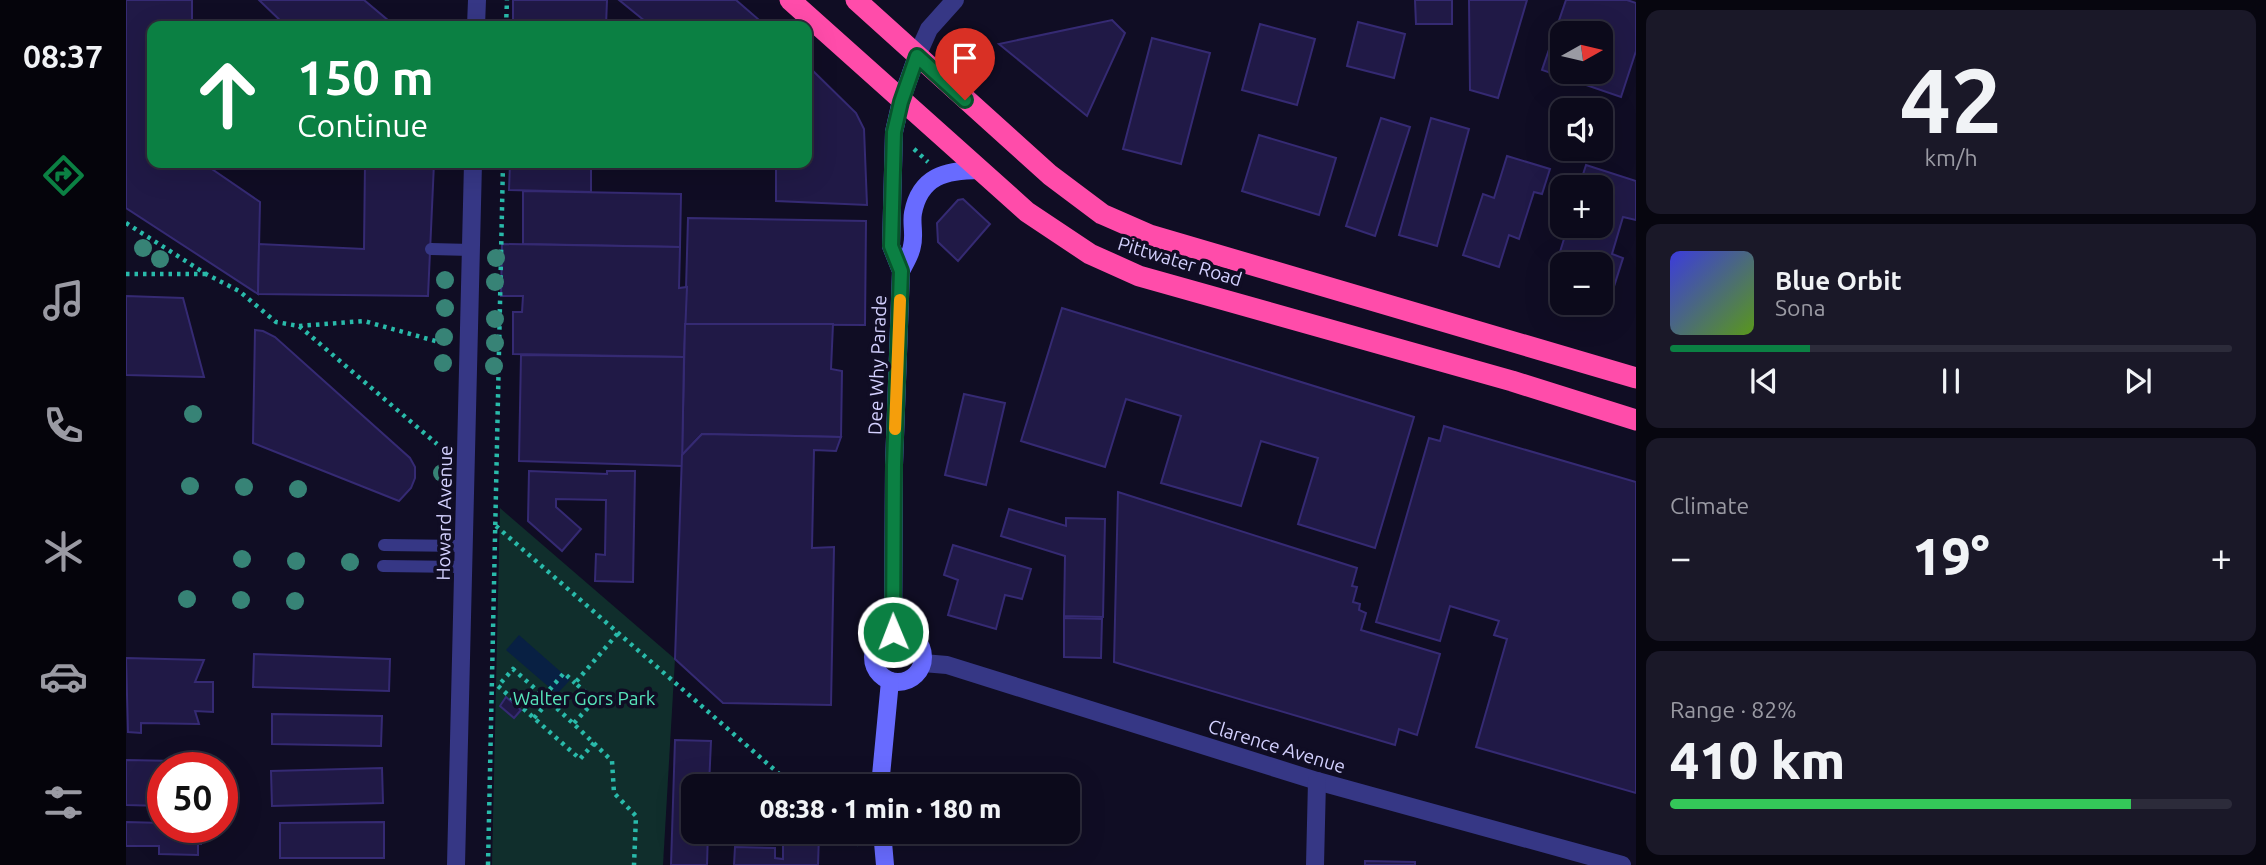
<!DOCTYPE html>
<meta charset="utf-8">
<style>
:root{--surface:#0c0a1b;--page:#1a1828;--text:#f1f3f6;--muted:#9a9aa3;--line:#2c2b3a;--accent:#0b8043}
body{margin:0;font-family:Ubuntu,sans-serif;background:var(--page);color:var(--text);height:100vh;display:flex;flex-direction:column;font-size:26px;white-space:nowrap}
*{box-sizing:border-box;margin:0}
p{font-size:23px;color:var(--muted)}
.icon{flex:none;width:38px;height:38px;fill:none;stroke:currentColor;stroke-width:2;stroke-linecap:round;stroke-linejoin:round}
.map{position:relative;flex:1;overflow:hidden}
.details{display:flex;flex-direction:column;gap:10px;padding:10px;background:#07060f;width:630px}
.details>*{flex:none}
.guide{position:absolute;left:21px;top:21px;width:665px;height:147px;border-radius:14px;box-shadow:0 7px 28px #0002,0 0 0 2px var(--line);background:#0b8043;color:#fff;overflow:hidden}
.needle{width:46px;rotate:82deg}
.controls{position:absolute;left:1424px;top:21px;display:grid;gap:14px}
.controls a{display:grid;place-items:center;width:63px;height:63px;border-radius:14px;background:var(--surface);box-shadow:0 7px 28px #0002,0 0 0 2px var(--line);font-size:35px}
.speed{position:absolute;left:21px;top:752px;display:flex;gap:14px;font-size:35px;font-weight:700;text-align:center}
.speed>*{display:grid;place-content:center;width:91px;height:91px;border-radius:50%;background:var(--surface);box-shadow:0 7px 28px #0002,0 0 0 2px var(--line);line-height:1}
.speed .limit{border:10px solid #d22;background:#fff;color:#111}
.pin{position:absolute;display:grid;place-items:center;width:60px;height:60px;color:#fff;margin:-72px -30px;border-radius:50% 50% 50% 0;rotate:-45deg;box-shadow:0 0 7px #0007}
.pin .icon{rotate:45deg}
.me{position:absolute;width:77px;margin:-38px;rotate:359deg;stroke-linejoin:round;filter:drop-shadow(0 0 5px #0008)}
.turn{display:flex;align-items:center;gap:24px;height:147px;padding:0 35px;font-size:32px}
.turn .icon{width:91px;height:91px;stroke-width:2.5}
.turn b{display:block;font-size:49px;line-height:60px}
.big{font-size:52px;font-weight:800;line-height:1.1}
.details .tile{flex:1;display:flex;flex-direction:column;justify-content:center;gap:10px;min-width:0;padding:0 24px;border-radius:14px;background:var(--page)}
.details .dial{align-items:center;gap:0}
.dial b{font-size:91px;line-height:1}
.song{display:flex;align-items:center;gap:21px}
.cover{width:84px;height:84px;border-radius:10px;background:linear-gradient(135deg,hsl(240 70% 55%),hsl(90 70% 35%))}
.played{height:7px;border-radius:4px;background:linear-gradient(90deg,var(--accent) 25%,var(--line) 25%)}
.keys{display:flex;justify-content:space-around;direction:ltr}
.heat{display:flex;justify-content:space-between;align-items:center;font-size:38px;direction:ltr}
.charge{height:10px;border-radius:5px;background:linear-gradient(90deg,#34c759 82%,var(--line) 0)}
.trip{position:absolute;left:555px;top:774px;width:399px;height:70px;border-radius:14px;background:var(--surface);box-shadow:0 7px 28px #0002,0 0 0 2px var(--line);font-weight:800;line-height:70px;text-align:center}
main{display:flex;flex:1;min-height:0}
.tabs{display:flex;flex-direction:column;width:126px;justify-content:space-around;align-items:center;background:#05040b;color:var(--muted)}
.tabs .icon{width:49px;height:49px}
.tabs .current{color:var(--accent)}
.tabs b{font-size:32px;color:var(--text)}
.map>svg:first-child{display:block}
.green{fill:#102e2c}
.water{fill:#082043}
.building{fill:#201946;stroke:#352a73;stroke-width:2;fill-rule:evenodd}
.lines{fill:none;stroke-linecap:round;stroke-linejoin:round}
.path{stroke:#29baaa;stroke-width:4.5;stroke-dasharray:3.5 5;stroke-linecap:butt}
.lane{stroke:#363785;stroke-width:12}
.street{stroke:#363785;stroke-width:18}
.secondary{stroke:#686bff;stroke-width:18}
.highway{stroke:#ff4caa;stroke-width:21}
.tree{fill:#378376}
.route-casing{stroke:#07532c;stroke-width:18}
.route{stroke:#0b8043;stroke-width:12}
.slow{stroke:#f59e0b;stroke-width:12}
.labels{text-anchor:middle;stroke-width:7;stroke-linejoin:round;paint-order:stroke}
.street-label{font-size:19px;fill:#d4d1ff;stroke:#100d24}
.park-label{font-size:19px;fill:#57e4ba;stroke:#100d24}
</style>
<main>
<nav class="tabs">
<b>08:37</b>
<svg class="icon current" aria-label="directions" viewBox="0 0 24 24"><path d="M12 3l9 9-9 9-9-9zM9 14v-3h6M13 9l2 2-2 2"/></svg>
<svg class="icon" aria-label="music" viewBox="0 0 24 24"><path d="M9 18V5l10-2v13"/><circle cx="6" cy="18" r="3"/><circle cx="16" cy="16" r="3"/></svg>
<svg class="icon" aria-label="phone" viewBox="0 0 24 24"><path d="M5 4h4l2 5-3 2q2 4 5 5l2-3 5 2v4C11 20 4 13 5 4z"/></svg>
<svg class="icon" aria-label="climate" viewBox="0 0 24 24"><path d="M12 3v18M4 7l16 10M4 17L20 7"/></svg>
<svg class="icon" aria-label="car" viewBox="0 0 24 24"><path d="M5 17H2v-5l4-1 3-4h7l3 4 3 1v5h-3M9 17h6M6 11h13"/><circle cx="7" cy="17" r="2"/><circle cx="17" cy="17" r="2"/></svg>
<svg class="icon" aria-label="filters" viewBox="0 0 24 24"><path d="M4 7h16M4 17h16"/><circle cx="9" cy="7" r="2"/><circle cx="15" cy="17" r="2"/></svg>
</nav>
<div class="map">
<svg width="1510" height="865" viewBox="0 0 1510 865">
<rect width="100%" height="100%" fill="#100d24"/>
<!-- green -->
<path class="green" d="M374,508L549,659L537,865H366Z"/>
<!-- water -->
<path class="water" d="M393,635L444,680L431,694L380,650Z"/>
<!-- building -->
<g class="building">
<path d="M0,0H66V26H26V163H77L134,202L132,294L0,208Z"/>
<path d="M133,0H238L269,26H160Z"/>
<path d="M387,0H481L480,26H387Z"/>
<path d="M493,0H610L640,26H525Z"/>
<path d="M1289,0H1326V24H1290Z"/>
<path d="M1343,0H1401L1372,98L1344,90Z"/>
<path d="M1440,0H1501L1510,3V51L1495,97L1416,70ZM1437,33H1475V72H1437Z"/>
<path d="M986,20L999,33L961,116L873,44Z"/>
<path d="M1232,22L1279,34L1268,78L1221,66Z"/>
<path d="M1134,24L1189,39L1171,105L1116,90Z"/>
<path d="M1026,38L1084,53L1055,164L997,149Z"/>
<path d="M681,65L730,113L738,129L741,205L650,201V163H681Z"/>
<path d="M1255,118L1284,127L1249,236L1220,226Z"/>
<path d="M1305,118L1343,129L1311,246L1273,235Z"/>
<path d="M1133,135L1210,158L1193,215L1116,191Z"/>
<path d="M1381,156L1424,169L1416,194L1408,192L1393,239L1383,235L1373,267L1337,255L1357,194L1368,198Z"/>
<path d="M239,163H308L302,296L132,294L133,244L238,249Z"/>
<path d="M384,163H465V192L383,190Z"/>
<path d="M1460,165L1510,181V220L1497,217L1486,254L1497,258L1484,299L1475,297V264H1437V285L1425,281L1442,226H1475V187H1453Z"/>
<path d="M397,191L555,194L554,247L397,244Z"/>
<path d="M837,199L864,224L832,261L812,242L811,223L832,200Z"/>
<path d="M562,218L740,221L739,325L559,324Z"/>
<path d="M376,244L554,247L553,288L561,287L558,357L387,354V312H396L397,296H375Z"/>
<path d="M0,296L57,298L78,377L0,375Z"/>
<path d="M936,308L1288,417L1249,548L1172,524L1192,458L1135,441L1115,506L1035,483L1055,416L1000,399L979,467L895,441Z"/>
<path d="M559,324H707L705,369L716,371L715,437L576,434L556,455Z"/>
<path d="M129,330L137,331L149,337L284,458L289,467V478L285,488L273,501L127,443Z"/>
<path d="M395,355L558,357L556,466L393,461Z"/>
<path d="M838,394L879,403L860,485L819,475Z"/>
<path d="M1318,426L1510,482V793L1350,747L1381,639L1368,635L1373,621L1324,606L1314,641L1250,622L1303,438L1314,441Z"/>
<path d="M576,434L715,437L710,451L688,450L686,548L708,547L705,705L597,703L549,659L556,455Z"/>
<path d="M403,471L481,474V471H509L507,582L469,581L470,554L479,555L480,500L430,499V507L455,529L436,551L402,521Z"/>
<path d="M992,492L1231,568L1226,586L1231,587L1227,602L1234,604L1233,610L1240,613L1235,630L1314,654L1291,735L1273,729L1269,745L988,662Z"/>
<path d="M883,509L940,526V518L979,519L977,617L938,616L939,556L875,536Z"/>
<path d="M827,545L905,569L896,599L879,595L870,629L822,615L832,580L818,575Z"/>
<path d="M938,618L976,619L975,658L938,657Z"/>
<path d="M128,654L264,659L263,691L127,687Z"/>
<path d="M0,658L78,660L69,682H87V712L69,711L73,724L15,723V733L2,732Z"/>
<path d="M380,697L395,710L388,718L374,706Z"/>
<path d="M146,714L256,716L255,746L146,744Z"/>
<path d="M549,740L585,741L583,786H567V831H582L581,865H545Z"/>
<path d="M0,760L50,761V768H37V806L0,805Z"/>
<path d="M256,768L257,803L146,806L145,771Z"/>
<path d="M0,822L37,823V828H81V841H75V844H72V855L33,854V846H0Z"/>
<path d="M258,822V858H154V823Z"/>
<path d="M657,834L693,835L692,865H608L609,847L649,848V858L657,859Z"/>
<path d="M1239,861L1289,862V865H1239Z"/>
</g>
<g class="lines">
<!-- path -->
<g class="path">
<path d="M380,26L381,0"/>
<path d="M788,149L802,162"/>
<path d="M0,223L80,274L113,291L150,322L173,326L311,444"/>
<path d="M0,274H80"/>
<path d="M173,326L238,321L313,342"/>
<path d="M370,526L667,786"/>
<path d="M418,696L438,673L449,683"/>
<path d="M408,718L423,701"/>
<path d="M448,723L469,700L449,683L493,632"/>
<path d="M468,743L454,759L372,686L387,669C421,699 454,729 486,761L488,793L510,816L508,865"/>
<path d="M718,831L734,845"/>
<path d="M362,865L377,163"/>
</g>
<!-- lane -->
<g class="lane">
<path d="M305,249L345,250"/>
<path d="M258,545L338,546"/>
<path d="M257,566L337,567"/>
</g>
<!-- street -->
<g class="street">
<path d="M350,26L351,0"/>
<path d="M791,56L803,29L829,0"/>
<path d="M797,663L821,665L1191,781L1496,865"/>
<path d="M330,865L347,163"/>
<path d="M1189,865L1191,781"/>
</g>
<!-- secondary -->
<g class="secondary">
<path d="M775,271C779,263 785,254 786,246C789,235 785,223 787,213C794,176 820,170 853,170"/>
<circle cx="772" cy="657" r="25"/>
<path d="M767,632L768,465L775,271L765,246L768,132L775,101L791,56"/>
<path d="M754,786L764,681"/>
<path d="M756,831L759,865"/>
</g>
<!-- highway -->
<g class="highway">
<path d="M664,0L901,212L964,254L1013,276L1386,381L1510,420"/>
<path d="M730,0L924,175L976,214L1024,235L1510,378"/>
</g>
</g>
<!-- trees -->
<g class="tree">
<circle cx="17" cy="248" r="9"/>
<circle cx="370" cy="258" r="9"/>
<circle cx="34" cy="259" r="9"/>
<circle cx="319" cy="280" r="9"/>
<circle cx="369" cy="282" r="9"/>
<circle cx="319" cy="308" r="9"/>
<circle cx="369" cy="319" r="9"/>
<circle cx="318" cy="337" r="9"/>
<circle cx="369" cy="343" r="9"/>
<circle cx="317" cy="363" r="9"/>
<circle cx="368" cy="366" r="9"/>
<circle cx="67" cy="414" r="9"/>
<circle cx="316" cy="473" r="9"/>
<circle cx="64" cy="486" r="9"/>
<circle cx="118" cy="487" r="9"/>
<circle cx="172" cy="489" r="9"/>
<circle cx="116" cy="559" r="9"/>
<circle cx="170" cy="561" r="9"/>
<circle cx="224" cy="562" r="9"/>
<circle cx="61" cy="599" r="9"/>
<circle cx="115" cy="600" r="9"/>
<circle cx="169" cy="601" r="9"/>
</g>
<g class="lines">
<defs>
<path id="route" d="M767,632L768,465L775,271L765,246L768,132L775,102L791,56L839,100"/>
</defs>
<!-- route casing -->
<use href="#route" class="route-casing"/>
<!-- route -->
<use href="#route" class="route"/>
<!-- slow -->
<path class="slow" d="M769,429L774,300"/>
</g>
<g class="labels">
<!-- street labels -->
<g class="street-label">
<text transform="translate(1054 261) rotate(17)" y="7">Pittwater Road</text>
<text transform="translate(751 365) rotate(-88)" y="7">Dee Why Parade</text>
<text transform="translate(318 513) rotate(-89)" y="7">Howard Avenue</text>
<text transform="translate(1151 746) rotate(17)" y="7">Clarence Avenue</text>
</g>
<!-- park labels -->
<g class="park-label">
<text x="458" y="705">Walter Gors Park</text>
</g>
</g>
</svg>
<div class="controls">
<a><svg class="needle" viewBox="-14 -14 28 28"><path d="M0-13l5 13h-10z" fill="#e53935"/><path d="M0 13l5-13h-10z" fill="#9a9aa3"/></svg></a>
<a><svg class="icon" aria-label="sound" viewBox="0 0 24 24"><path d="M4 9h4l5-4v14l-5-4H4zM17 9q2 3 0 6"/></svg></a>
<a>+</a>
<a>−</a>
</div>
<div class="speed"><div class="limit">50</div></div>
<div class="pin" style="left:839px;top:100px;background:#d93025"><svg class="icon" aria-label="arrive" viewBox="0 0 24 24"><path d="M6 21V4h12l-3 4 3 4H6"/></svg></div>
<svg class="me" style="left:767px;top:632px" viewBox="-20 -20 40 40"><circle r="17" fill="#0b8043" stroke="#fff" stroke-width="3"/><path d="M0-11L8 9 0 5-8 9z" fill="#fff"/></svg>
<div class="trip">08:38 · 1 min · 180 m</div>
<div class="guide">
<div class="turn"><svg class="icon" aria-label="ahead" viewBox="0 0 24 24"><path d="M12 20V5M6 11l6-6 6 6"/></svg><div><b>150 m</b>Continue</div></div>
</div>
</div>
<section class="details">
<div class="tile dial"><b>42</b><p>km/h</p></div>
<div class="tile">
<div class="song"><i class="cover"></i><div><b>Blue Orbit</b><p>Sona</p></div></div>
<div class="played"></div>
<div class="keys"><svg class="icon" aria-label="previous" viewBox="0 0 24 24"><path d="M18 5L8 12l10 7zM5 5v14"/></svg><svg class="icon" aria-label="pause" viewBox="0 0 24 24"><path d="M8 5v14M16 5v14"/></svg><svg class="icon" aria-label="next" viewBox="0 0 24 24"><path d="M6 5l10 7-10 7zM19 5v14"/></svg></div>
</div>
<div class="tile"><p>Climate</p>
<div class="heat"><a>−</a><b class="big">19°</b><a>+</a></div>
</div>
<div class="tile"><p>Range · 82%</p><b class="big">410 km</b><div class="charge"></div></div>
</section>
</main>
